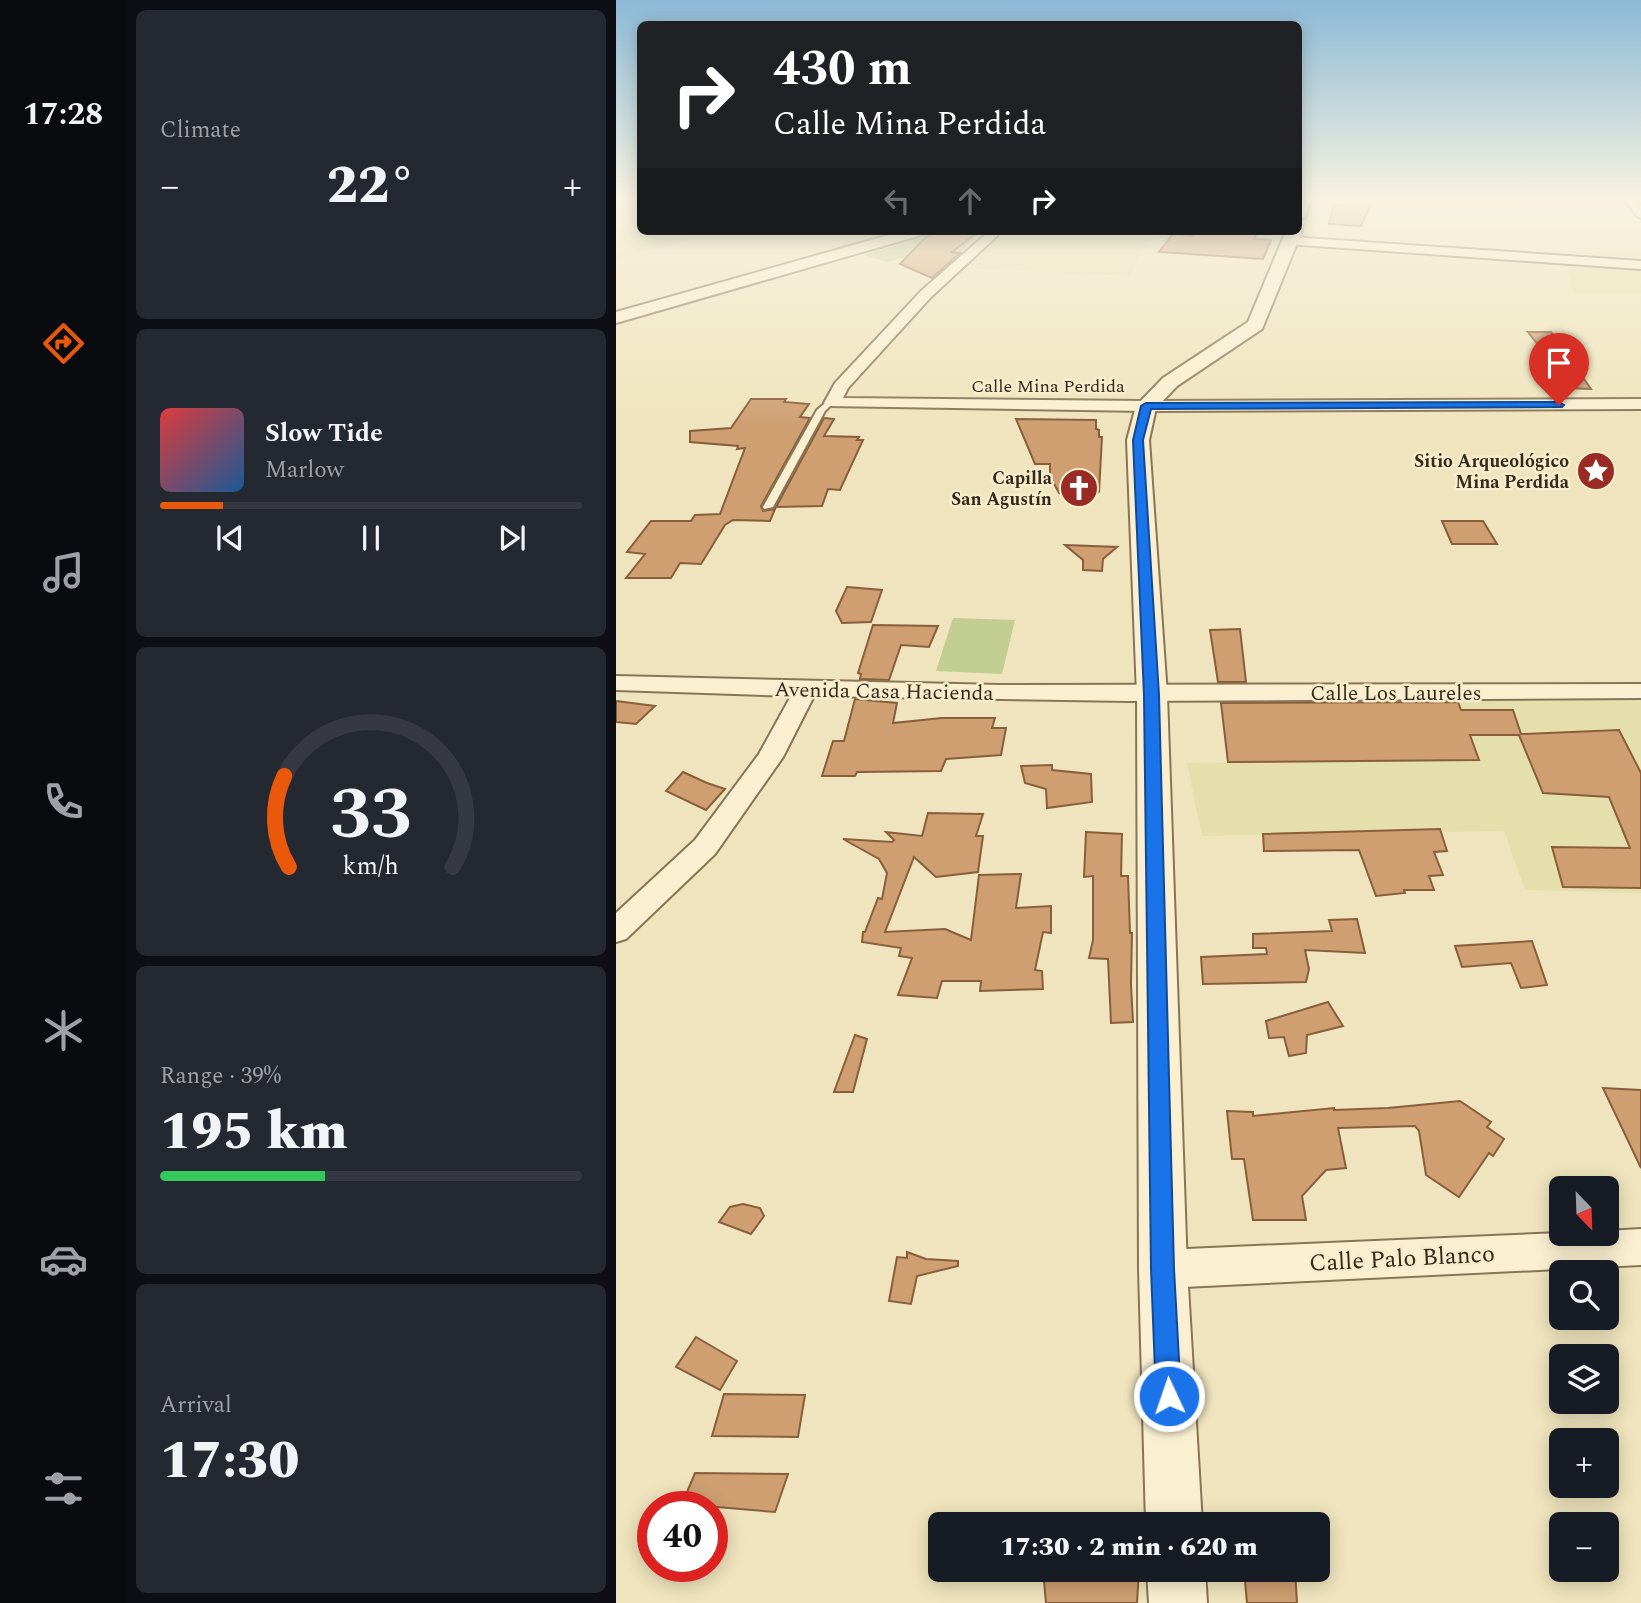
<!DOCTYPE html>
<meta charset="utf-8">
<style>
:root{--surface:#171b24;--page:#242831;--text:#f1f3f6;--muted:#9ea1a6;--line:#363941;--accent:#ea580c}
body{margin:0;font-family:Spectral,serif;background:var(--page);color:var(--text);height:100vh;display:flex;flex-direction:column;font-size:26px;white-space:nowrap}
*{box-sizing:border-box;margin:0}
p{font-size:23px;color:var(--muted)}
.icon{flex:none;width:38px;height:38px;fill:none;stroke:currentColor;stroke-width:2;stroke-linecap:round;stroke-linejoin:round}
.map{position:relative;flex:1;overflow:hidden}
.sheet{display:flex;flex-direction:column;gap:10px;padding:10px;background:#0d0f14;width:490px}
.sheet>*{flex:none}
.guide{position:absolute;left:21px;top:21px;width:665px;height:214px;border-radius:10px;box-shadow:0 4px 18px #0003;background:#202124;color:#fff;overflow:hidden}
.needle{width:46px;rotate:157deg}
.buttons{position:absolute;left:933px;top:1176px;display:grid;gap:14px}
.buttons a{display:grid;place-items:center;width:70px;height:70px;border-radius:10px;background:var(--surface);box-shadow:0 4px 18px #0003;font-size:35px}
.speed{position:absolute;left:21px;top:1491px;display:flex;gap:14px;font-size:35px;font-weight:700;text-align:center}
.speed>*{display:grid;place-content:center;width:91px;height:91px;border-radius:50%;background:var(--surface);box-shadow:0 4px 18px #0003;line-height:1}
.speed .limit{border:10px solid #d22;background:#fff;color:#111}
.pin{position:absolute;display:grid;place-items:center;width:60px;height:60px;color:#fff;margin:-72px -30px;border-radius:50% 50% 50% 0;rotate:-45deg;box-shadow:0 0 7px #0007}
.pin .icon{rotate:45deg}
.me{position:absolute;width:77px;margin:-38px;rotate:357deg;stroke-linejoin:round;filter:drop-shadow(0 0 5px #0008)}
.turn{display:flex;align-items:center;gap:24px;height:147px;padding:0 21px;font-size:32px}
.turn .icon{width:91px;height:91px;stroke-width:2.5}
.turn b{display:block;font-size:49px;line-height:60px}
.lanes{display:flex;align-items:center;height:66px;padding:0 21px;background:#0003;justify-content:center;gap:35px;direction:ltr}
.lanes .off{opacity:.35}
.big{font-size:52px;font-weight:800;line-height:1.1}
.sheet .tile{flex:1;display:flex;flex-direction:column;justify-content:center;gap:10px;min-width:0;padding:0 24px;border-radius:10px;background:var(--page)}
.sheet .dial{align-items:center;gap:0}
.dial svg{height:182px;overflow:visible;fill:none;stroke:var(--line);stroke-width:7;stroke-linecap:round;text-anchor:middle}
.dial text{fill:var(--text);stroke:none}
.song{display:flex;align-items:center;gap:21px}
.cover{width:84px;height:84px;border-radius:10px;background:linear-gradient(135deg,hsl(0 70% 55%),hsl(210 70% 35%))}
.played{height:7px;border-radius:4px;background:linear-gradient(90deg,var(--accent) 15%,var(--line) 15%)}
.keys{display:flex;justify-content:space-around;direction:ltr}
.heat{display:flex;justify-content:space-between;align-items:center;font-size:38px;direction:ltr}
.charge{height:10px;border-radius:5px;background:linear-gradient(90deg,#34c759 39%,var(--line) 0)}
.trip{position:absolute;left:312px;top:1512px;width:402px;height:70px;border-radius:10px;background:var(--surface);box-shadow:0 4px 18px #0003;font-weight:800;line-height:70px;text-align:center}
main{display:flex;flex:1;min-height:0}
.dock{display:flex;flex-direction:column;width:126px;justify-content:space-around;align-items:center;background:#090b0e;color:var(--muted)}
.dock .icon{width:49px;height:49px}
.dock .current{color:var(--accent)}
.dock b{font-size:32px;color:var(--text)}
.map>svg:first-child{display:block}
.farmland{fill:#e5dfab}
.green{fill:#c2cd91}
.building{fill:#cf9f72;stroke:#885e3b;stroke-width:2}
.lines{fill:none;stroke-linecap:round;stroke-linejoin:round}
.service-casing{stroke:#887456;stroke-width:4}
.minor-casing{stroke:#887456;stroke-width:4}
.tertiary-casing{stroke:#887456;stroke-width:4}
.service{fill:#faf0d1;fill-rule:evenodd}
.minor{fill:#faf0d1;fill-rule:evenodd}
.tertiary{fill:#faf0d1;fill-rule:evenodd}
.route{fill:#1a73e8;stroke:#114b97;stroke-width:2}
.labels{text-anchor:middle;stroke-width:5;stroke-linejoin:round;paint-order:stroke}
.far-street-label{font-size:18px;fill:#362a1b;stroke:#f6edcd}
.far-poi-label{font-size:18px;font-weight:bold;fill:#362a1b;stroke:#f6edcd;text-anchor:end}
.street-label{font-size:21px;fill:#362a1b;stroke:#f6edcd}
.near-street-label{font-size:24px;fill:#362a1b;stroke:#f6edcd}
</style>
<main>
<nav class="dock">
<b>17:28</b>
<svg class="icon current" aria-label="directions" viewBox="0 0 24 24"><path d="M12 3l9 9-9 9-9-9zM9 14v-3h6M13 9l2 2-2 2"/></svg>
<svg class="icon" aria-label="music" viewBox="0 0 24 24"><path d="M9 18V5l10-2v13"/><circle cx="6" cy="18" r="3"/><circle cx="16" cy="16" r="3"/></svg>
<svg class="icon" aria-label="phone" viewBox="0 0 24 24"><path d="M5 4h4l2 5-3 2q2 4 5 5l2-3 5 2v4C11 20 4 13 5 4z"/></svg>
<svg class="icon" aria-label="climate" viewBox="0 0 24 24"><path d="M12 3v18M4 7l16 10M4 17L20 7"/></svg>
<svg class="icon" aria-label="car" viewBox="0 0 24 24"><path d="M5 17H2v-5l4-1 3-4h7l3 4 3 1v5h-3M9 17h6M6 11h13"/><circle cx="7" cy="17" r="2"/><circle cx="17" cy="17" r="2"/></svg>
<svg class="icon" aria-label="filters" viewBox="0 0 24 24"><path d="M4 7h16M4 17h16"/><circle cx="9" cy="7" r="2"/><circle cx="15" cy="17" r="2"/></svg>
</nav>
<section class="sheet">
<div class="tile"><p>Climate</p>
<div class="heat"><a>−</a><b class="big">22°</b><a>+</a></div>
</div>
<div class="tile">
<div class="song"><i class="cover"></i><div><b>Slow Tide</b><p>Marlow</p></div></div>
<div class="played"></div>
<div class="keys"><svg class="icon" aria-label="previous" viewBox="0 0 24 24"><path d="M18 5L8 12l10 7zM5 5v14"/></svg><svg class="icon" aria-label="pause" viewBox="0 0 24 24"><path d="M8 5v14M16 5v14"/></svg><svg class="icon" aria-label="next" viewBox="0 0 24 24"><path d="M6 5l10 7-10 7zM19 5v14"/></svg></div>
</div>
<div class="tile dial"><svg viewBox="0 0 100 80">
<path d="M14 69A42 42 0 1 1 86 69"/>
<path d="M14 69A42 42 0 0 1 12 29" stroke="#ea580c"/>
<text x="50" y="56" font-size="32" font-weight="700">33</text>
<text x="50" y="72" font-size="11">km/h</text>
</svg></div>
<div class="tile"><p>Range · 39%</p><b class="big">195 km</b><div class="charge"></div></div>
<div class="tile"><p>Arrival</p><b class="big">17:30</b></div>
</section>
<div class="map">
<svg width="1025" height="1603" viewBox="0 0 1025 1603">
<rect width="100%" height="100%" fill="#efe4bd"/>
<!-- farmland -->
<g class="farmland">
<path d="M0,230L24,231H95L0,260Z"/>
<path d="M381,231H540L513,276L346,268L380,237Z"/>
<path d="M950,263L1025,268V294H958Z"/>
<path d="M1025,694V893L909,890L888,831L586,836L571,763L862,760L841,697Z"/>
</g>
<!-- green -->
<g class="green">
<path d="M327,231H358L361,235L339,258L305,253L271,262L248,255Z"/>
<path d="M337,618L399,620L386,674L320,671Z"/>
</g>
<!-- building -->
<g class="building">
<path d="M727,201L755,204L745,226L713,224L718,205H726Z"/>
<path d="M328,231H363L336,252L344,253L316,278L284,264L311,236Z"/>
<path d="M580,231H630L641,232L638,239L655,240L647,259L543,252L557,234L576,236Z"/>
<path d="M912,332H935L975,389L949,388L930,359H933Z"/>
<path d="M135,399H170L168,402L193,404L184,417L194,418L145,506L147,511L159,509L154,521L117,520L109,525L85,564L64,563L55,578H10L29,554L11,552L35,521H75L79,515L104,514L129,448L121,449L122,446L74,442V431L115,428Z"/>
<path d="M208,418L218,419L208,436L243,437L241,440H247L224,490L212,489L206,506L160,507Z"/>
<path d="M400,419L480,420V429L483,430V437H486L483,492L474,497L461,499L443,493L434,476V464H419Z"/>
<path d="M826,521H867L881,544H836Z"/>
<path d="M449,545L501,547L487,559L486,571L467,570V560Z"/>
<path d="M231,587L266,590L255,622L226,623L220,611Z"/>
<path d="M257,625L322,626L313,647L285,645L273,680L244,679L245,674L242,673Z"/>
<path d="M624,629L630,682H602L594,630Z"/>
<path d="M239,699L281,703L277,723L326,718H379L376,728H390L385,755L330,759L325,771L241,772L239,776H206L217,741H228Z"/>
<path d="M0,701L39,706L20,724L0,722Z"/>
<path d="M842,702L845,710H897L905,734L1003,730L1025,773V888L947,887L936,847L1014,848L993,797L927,793L903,735H854L863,760L612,762L605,703Z"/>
<path d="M436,765V770L475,774L476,802L431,808L430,789L409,783L405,766Z"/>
<path d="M67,772L91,783L109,789L90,810L50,791Z"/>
<path d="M312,813L367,814L360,836H367L362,872L320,877L298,857L269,932L329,929L355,940L363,875L405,874L400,908L435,906V933L427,932L419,970L426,971L427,989L364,991L365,981H326L321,998L282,995L296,958L283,956L285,948L246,942L247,932H249L262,898L266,899L271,873L263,859L227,839L276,842L278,840L270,832L306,836Z"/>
<path d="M824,829L831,851L818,852L827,875L813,876L818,890H788L789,893L760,896L743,850L648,851L647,834Z"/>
<path d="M470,832L506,834L505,876H512L514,933H516L515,985L517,1022L495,1023L492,959L473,958L477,940V876L468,877Z"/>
<path d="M741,919L749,953L689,950L693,969L690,982L587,984L585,957L651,954L650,948H637V934L716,931L713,920Z"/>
<path d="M916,941L931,985L905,988L895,963L846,967L839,946Z"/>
<path d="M712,1002L727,1026L691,1035L690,1053L673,1056L668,1037L653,1038L650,1021Z"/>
<path d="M239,1035L251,1039L237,1092H218Z"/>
<path d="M987,1088L1025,1090V1168Z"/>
<path d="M844,1101L875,1122L871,1127L888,1139L877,1156L873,1153L843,1197L810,1175L803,1131L799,1126L722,1128L730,1168L710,1170L686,1196L690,1220H637L628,1159H616L611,1111L637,1112V1116L718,1108V1110L772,1108Z"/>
<path d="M127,1204L144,1208L148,1216L135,1234L103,1222L114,1207Z"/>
<path d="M291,1252L310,1259L342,1261V1266L301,1276L295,1304L273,1301L281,1257L291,1258Z"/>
<path d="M80,1337L121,1361L104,1390L60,1367Z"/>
<path d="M108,1394L189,1395L182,1437L96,1436Z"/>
<path d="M79,1473L172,1474L159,1512L66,1504Z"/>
<path d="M427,1570H523L521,1603H430Z"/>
<path d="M628,1570H679L681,1603H631Z"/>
</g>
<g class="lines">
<defs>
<path id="service" d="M215,398L219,401L209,411L157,507L148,509L147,507L201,410Z"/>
<g id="minor">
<path d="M1009,200H1020L1025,206V218L1021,216Z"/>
<path d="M369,231H381V236L315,297L232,388L227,398L530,401L1025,399V409L530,411L210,406L208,403L219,383L305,291L369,235Z"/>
<path d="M675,237L1025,261V269L671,244L669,241Z"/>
<path d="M0,676L384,685L1025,684V698L512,701L198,696L167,757L99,854L10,939L0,942V913L79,840L143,754L175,696L0,690Z"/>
<path d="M1025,1229V1265L547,1288L534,1282L528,1269L534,1256L547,1250L945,1233L990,1234V1231Z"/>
</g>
<g id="tertiary">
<path d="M682,200H695L689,217L682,221Z"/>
<path d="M683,228L686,231L646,329L561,386L540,408L533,440L551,695L571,1269L586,1524H530L523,1269L521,695L511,440L520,406L547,378L632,322L670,231H682Z"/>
<path d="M287,231H312L309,234L0,323V312Z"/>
<path d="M531,1570H589L591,1603H533Z"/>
</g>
</defs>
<!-- service casing -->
<use href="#service" class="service-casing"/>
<!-- minor casing -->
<use href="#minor" class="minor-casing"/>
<!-- tertiary casing -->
<use href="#tertiary" class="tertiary-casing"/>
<!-- service -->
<use href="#service" class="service"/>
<!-- minor -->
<use href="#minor" class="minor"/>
<!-- tertiary -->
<use href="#tertiary" class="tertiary"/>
</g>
<!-- sky -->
<linearGradient id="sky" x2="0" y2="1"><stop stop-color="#8bb9d5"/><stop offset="0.47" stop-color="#f8f3e1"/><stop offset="1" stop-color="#f8f3e1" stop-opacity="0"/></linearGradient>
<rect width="1025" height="425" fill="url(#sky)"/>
<!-- route -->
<path class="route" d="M943,402L948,405L946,407L535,409L527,440L543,695L558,1269L565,1396L561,1405L553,1409L544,1405L540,1396L535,1269L528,695L517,440L525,406L530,403Z"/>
<!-- icons -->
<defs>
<symbol id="sight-disc" viewBox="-11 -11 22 22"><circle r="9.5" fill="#992b24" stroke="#f6edcd"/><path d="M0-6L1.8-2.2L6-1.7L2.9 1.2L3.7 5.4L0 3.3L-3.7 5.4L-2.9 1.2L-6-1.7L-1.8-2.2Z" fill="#fff"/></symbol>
<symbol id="church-disc" viewBox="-11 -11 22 22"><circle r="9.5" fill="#992b24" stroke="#f6edcd"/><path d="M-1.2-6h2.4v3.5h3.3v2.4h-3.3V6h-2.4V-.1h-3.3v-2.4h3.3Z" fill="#fff"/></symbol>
</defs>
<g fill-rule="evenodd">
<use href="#sight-disc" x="958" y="449" width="44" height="44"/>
<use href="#church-disc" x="441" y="466" width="44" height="44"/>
</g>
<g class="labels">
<!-- far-street labels -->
<g class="far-street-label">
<text x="432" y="392">Calle Mina Perdida</text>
</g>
<!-- far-poi labels -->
<g class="far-poi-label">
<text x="953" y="467">Sitio Arqueológico<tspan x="953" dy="21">Mina Perdida</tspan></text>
<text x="436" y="484">Capilla<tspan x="436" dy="21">San Agustín</tspan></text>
</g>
<!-- street labels -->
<g class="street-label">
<text transform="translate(268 691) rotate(1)" y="7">Avenida Casa Hacienda</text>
<text x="780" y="700">Calle Los Laureles</text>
</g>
<!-- near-street labels -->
<g class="near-street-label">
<text transform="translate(786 1258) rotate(-3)" y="8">Calle Palo Blanco</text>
</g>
</g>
</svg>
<div class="buttons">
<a><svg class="needle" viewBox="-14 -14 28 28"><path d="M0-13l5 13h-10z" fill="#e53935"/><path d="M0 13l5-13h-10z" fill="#9ea1a6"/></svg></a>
<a><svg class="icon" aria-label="search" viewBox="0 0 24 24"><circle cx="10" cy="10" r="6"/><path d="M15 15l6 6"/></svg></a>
<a><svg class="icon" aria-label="layers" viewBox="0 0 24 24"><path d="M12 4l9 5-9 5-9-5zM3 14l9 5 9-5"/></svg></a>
<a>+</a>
<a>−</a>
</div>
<div class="speed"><div class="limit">40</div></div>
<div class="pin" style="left:943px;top:405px;background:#d93025"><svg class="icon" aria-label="arrive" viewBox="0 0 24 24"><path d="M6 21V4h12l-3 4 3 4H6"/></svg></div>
<svg class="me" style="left:553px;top:1396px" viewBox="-20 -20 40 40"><circle r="17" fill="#1a73e8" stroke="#fff" stroke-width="3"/><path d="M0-11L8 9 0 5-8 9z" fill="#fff"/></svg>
<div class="trip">17:30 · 2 min · 620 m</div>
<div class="guide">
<div class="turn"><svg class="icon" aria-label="right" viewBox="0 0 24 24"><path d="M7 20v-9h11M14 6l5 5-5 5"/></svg><div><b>430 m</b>Calle Mina Perdida</div></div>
<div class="lanes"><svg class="icon off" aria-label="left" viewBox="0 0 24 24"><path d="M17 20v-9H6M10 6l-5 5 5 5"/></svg><svg class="icon off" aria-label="ahead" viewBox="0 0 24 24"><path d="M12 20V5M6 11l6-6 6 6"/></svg><svg class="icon" aria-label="right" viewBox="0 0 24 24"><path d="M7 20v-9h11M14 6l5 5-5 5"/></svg></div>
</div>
</div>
</main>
